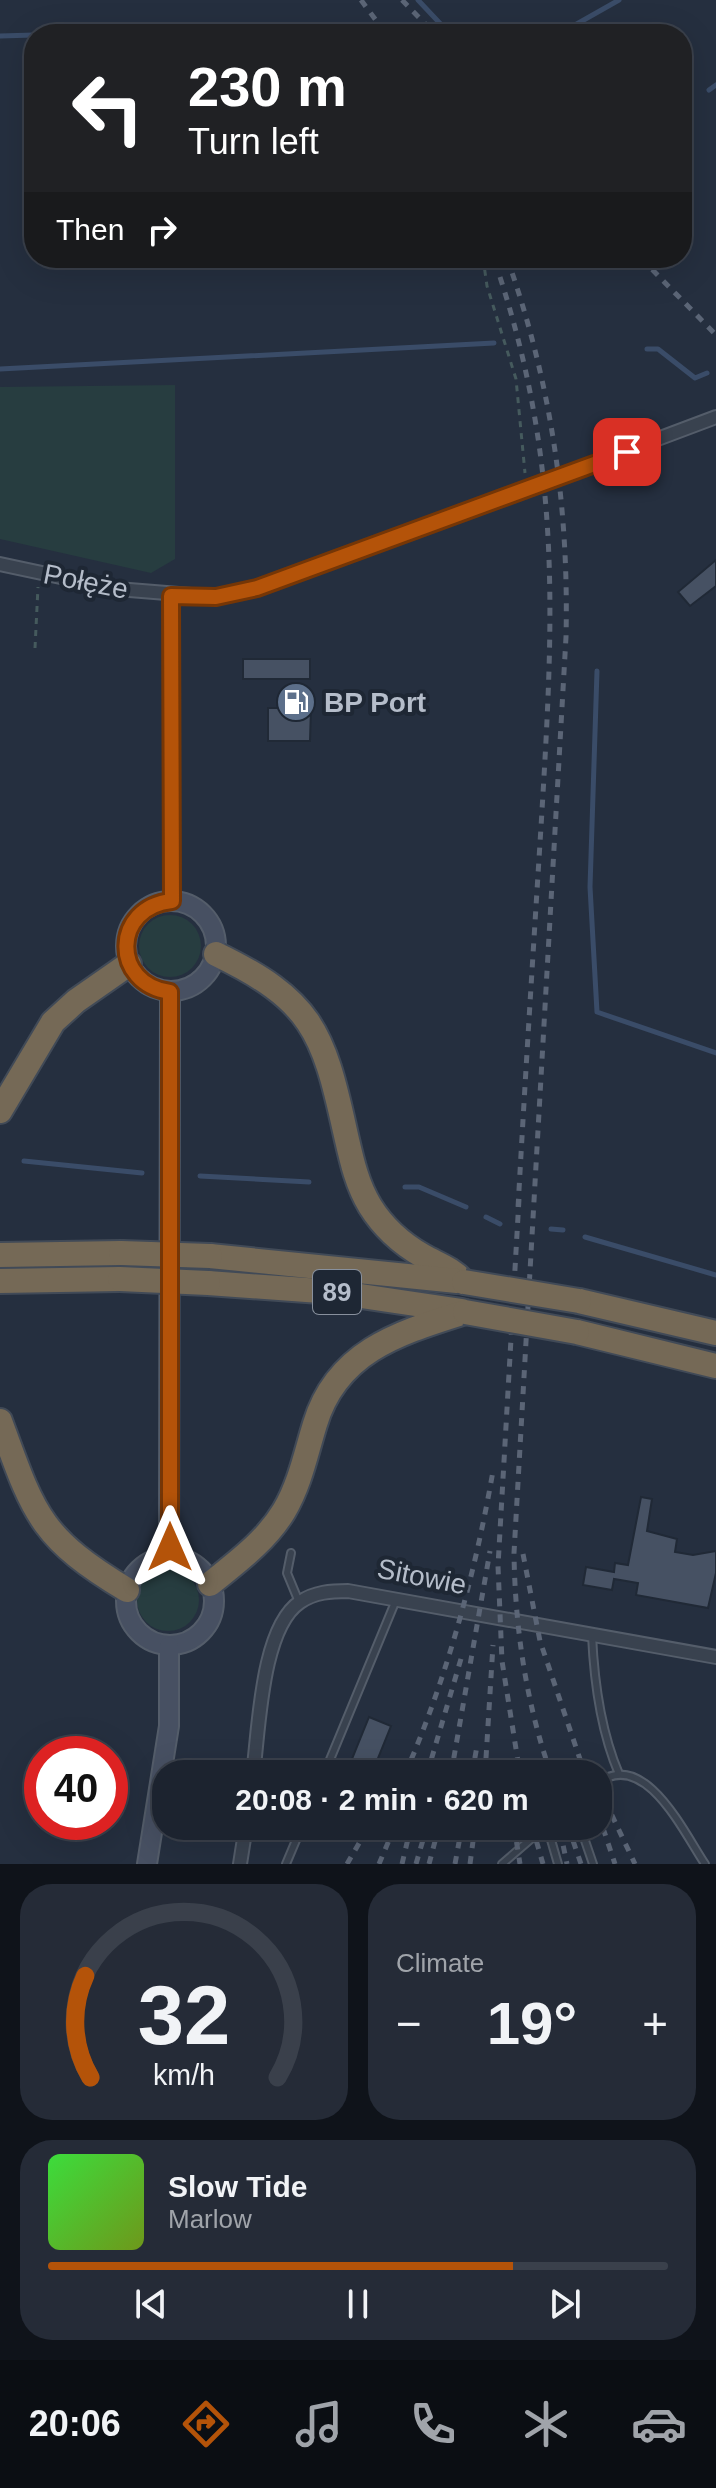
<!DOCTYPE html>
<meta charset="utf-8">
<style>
:root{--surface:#1c232f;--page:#252b37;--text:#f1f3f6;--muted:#a0a4aa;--line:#3a404b;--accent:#b45309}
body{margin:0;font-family:Helvetica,sans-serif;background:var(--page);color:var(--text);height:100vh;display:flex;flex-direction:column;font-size:30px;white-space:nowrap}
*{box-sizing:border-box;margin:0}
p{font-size:26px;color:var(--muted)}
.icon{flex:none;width:44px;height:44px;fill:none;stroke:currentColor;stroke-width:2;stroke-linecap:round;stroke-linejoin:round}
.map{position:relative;height:1864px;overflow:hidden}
.drawer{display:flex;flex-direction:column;gap:20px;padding:20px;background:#0f131a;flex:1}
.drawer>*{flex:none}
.hud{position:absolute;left:24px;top:24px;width:668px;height:244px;border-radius:32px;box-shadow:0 8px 32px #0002,0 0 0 2px var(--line);background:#202124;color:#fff;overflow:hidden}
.speed{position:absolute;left:24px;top:1736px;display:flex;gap:16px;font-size:40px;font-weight:700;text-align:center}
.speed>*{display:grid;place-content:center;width:104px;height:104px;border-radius:50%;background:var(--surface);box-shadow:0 8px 32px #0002,0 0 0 2px var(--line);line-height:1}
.speed .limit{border:12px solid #d22;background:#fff;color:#111}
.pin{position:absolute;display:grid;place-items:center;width:68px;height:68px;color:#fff;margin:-34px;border-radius:16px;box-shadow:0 4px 12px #0006}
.me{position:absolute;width:88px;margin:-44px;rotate:0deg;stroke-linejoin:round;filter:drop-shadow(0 0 6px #0008)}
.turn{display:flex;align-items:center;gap:28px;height:168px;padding:0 32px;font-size:36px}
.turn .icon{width:104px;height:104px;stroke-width:2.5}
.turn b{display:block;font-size:56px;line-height:68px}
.then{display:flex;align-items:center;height:76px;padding:0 32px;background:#0003;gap:16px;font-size:30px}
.big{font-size:60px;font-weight:800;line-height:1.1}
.drawer .widget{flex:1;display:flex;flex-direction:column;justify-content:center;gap:12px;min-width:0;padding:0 28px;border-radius:32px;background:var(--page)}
.drawer .dial{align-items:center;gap:0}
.dial svg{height:208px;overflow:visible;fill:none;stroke:var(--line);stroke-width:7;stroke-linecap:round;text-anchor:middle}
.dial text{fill:var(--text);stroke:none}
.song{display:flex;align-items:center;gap:24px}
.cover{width:96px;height:96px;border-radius:12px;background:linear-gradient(135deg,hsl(120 70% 55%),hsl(80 70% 35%))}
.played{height:8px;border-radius:4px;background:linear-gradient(90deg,var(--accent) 75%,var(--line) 75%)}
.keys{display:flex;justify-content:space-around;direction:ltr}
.heat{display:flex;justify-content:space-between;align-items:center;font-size:44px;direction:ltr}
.drawer .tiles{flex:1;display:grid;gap:20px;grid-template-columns:1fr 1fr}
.widget:last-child{grid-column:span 2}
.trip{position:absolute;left:152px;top:1760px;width:460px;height:80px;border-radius:32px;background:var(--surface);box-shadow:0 8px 32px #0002,0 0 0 2px var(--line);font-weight:800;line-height:80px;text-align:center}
.tab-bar{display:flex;height:128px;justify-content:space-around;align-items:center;background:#0b0e13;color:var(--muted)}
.tab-bar .icon{width:56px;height:56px}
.tab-bar .current{color:var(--accent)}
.tab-bar b{font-size:36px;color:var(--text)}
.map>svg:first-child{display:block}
.green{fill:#273d40}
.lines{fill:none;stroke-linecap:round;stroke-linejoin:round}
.stream{stroke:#3a4c68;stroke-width:5}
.building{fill:#465163;stroke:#202936;stroke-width:2}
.lane-casing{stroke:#545d6a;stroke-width:10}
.street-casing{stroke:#545d6a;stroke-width:16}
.secondary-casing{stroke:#545d6a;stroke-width:22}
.highway-casing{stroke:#414a57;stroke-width:28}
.path{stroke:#455a5d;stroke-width:3;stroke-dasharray:6 6;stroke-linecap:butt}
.lane{stroke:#39424f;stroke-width:6}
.street{stroke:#39424f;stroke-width:12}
.secondary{stroke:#475062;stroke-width:18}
.highway{stroke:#756956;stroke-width:24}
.rail{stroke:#5b6576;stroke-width:5;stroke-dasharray:8 8;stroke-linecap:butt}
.highway-bridge-casing{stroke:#414a57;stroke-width:28;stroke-linecap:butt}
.highway-bridge{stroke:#756956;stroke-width:24}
.route-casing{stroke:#753606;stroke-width:20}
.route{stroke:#b45309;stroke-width:14}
.labels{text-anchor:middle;stroke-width:8;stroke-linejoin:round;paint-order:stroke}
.shield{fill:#1e2734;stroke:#88909d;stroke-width:2}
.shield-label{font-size:26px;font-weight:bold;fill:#b5bdca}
.street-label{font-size:28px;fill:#b5bdca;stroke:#1e2734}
.poi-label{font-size:28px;font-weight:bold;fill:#b5bdca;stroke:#1e2734;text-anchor:start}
</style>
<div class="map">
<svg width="716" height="1864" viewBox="0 0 716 1864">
<rect width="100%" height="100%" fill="#252f3f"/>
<!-- green -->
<g class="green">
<path d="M175,385V559L151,573L0,539V387Z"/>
<circle cx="170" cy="946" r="31"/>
<circle cx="168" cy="1600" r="31"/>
</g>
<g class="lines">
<!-- stream -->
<g class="stream">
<path d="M418,0L450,34"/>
<path d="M49,34L116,31"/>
<path d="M559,34L619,0"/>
<path d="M0,36L34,35"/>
<path d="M709,90L716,85"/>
<path d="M647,349H658L695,378L707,373"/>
<path d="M0,369L494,343"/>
<path d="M597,671L590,887L597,1012L716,1053"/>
<path d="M24,1161L142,1173"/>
<path d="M200,1176L309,1182"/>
<path d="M405,1187H419L466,1207"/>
<path d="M486,1217L500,1224"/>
<path d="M551,1229L563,1230"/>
<path d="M585,1237L716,1275"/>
</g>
</g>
<!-- building -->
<g class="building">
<path d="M716,560V586L690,606L678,592Z"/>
<rect x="243" y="659" width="67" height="20"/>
<path d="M268,708H311L310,741H268Z"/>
<path d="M641,1497L652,1499L647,1531L677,1539L675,1552L693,1555L716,1551V1573L708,1608L636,1595L638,1583L614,1579L612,1590L583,1585L586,1567L614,1572L615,1563L628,1565Z"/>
<path d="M369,1717L391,1726L372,1773L350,1764Z"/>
</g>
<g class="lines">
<defs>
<g id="lane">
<path d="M291,1553L287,1573L299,1602"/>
<path d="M592,1635C594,1680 601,1732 619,1774"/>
<path d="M324,1774L396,1600"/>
<path d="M598,1783C645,1748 684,1833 705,1864"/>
<path d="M547,1826L558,1864"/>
<path d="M580,1826L593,1864"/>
<path d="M286,1864L302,1826"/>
<path d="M502,1864L546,1826"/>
</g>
<g id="street">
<path d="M0,564L117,589L216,597L257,588L325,564L716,417"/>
<path d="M171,596L172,901"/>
<path d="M253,1774C259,1730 261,1628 300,1602C315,1592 331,1591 348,1591L716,1657"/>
<path d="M240,1864L246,1826"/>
</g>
<g id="secondary">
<circle cx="171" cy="946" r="45"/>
<path d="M169,1557L170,992"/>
<circle cx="170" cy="1601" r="44"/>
<path d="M147,1864L169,1726V1646"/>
</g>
<g id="highway">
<path d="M216,954C311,1000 323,1030 345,1131C351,1157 356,1183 370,1206C383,1227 402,1244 423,1256C439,1265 451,1268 464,1282"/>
<path d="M0,1111L53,1022L76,1001L129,964"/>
<path d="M0,1255L121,1253"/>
<path d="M210,1256L457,1281"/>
<path d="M0,1281L120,1279"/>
<path d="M208,1283L334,1292L462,1311"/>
<path d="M579,1301L716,1333"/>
<path d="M577,1332L716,1366"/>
<path d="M0,1421C34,1514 39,1537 127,1590"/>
<path d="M210,1584C237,1562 266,1541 284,1511C300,1484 306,1453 315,1424C337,1351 399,1333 465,1312"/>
</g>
</defs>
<!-- lane casing -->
<use href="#lane" class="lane-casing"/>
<!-- street casing -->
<use href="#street" class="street-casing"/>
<!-- secondary casing -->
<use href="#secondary" class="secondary-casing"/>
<!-- highway casing -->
<use href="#highway" class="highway-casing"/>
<!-- path -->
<g class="path">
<path d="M332,24L340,34"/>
<path d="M483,258L487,286L516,379L525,473"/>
<path d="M35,648L38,587"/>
</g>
<!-- lane -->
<use href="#lane" class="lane"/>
<!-- street -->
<use href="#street" class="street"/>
<!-- secondary -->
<use href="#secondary" class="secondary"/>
<!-- highway -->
<use href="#highway" class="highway"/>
<!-- rail -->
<g class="rail">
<path d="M361,0L386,34"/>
<path d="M402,0L435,34"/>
<path d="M507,258C551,382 569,506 566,637L514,1553C515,1628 526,1703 551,1774"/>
<path d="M641,258L716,335"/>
<path d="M500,277C563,472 553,627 541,827C533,954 525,1081 518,1208"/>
<path d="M519,1199L498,1566L502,1661L520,1774"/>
<path d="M523,1554L540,1641L585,1774"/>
<path d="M405,1774C447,1678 475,1574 493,1471"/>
<path d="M427,1774L463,1652"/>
<path d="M451,1774L490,1551"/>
<path d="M472,1774L477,1746"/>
<path d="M485,1774L493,1645"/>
<path d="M598,1786L635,1864"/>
<path d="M598,1813L615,1864"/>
<path d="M514,1826L520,1864"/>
<path d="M532,1826L543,1864"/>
<path d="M568,1826L581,1864"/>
<path d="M560,1830L567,1864"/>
<path d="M347,1864L369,1826"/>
<path d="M379,1864L395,1826"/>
<path d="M402,1864L411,1826"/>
<path d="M416,1864L427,1826"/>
<path d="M429,1864L439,1826"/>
<path d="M455,1864L462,1826"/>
<path d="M470,1864L475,1826"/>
</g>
<defs>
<g id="highway-bridge">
<path d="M121,1253L210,1256"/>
<path d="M120,1279L208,1283"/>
<path d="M464,1282L579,1301"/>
<path d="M465,1312L577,1332"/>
</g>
</defs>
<!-- highway-bridge casing -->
<use href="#highway-bridge" class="highway-bridge-casing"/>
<!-- highway-bridge -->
<use href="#highway-bridge" class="highway-bridge"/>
</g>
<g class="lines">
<defs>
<path id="route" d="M170,1547V992C111,984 112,907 172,901L171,596L216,597L257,588L627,452"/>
</defs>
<!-- route casing -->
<use href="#route" class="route-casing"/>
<!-- route -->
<use href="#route" class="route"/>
</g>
<!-- icons -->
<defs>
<symbol id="fuel-disc" viewBox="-11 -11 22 22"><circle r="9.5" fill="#5c6f8a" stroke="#1e2734"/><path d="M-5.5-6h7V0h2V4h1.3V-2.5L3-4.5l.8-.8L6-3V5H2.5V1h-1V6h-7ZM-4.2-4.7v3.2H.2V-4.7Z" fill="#fff"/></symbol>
</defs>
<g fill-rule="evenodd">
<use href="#fuel-disc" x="274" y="680" width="44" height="44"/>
</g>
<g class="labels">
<!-- shield labels -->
<rect class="shield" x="313" y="1270" width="48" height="44" rx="6"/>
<g class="shield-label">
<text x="337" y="1301">89</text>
</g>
<!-- street labels -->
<g class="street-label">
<text transform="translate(86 581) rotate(11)" y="10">Połęże</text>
<text transform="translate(422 1576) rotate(11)" y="10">Sitowie</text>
</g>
<!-- poi labels -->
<g class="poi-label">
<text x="324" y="712">BP Port</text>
</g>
</g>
</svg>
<div class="speed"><div class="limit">40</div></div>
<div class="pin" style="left:627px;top:452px;background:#d93025"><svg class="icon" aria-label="arrive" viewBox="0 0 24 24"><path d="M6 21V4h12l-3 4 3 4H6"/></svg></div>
<svg class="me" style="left:170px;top:1547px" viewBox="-20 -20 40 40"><path d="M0-17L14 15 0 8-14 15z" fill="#b45309" stroke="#fff" stroke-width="4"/></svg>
<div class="trip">20:08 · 2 min · 620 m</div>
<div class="hud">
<div class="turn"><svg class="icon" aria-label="left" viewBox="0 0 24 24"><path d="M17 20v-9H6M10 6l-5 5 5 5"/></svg><div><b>230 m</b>Turn left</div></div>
<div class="then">Then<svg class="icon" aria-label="right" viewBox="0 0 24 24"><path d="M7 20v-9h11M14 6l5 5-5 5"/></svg></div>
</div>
</div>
<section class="drawer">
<div class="tiles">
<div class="widget dial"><svg viewBox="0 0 100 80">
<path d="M14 69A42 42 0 1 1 86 69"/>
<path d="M14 69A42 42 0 0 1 12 30" stroke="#b45309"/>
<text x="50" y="56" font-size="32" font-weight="700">32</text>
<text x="50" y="72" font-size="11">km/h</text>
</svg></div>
<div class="widget"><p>Climate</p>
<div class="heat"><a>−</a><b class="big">19°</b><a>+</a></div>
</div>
<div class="widget">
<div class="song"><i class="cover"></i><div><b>Slow Tide</b><p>Marlow</p></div></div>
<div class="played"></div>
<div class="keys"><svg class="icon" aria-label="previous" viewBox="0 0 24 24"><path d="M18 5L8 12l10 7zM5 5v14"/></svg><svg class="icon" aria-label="pause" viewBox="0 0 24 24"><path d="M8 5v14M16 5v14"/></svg><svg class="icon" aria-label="next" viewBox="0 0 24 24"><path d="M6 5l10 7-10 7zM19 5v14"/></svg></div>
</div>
</div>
</section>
<nav class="tab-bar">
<b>20:06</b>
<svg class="icon current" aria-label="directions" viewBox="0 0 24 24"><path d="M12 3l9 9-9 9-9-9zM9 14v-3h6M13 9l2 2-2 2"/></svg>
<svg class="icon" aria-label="music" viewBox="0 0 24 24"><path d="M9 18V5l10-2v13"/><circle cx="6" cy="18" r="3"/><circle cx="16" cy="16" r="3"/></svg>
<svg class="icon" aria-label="phone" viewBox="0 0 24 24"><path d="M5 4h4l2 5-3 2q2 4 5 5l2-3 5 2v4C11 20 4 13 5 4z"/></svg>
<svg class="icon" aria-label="climate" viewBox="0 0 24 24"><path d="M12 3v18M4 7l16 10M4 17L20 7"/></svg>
<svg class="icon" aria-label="car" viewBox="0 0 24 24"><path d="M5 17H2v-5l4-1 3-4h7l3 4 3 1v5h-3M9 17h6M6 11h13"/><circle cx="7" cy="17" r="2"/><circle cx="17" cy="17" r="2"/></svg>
</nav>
